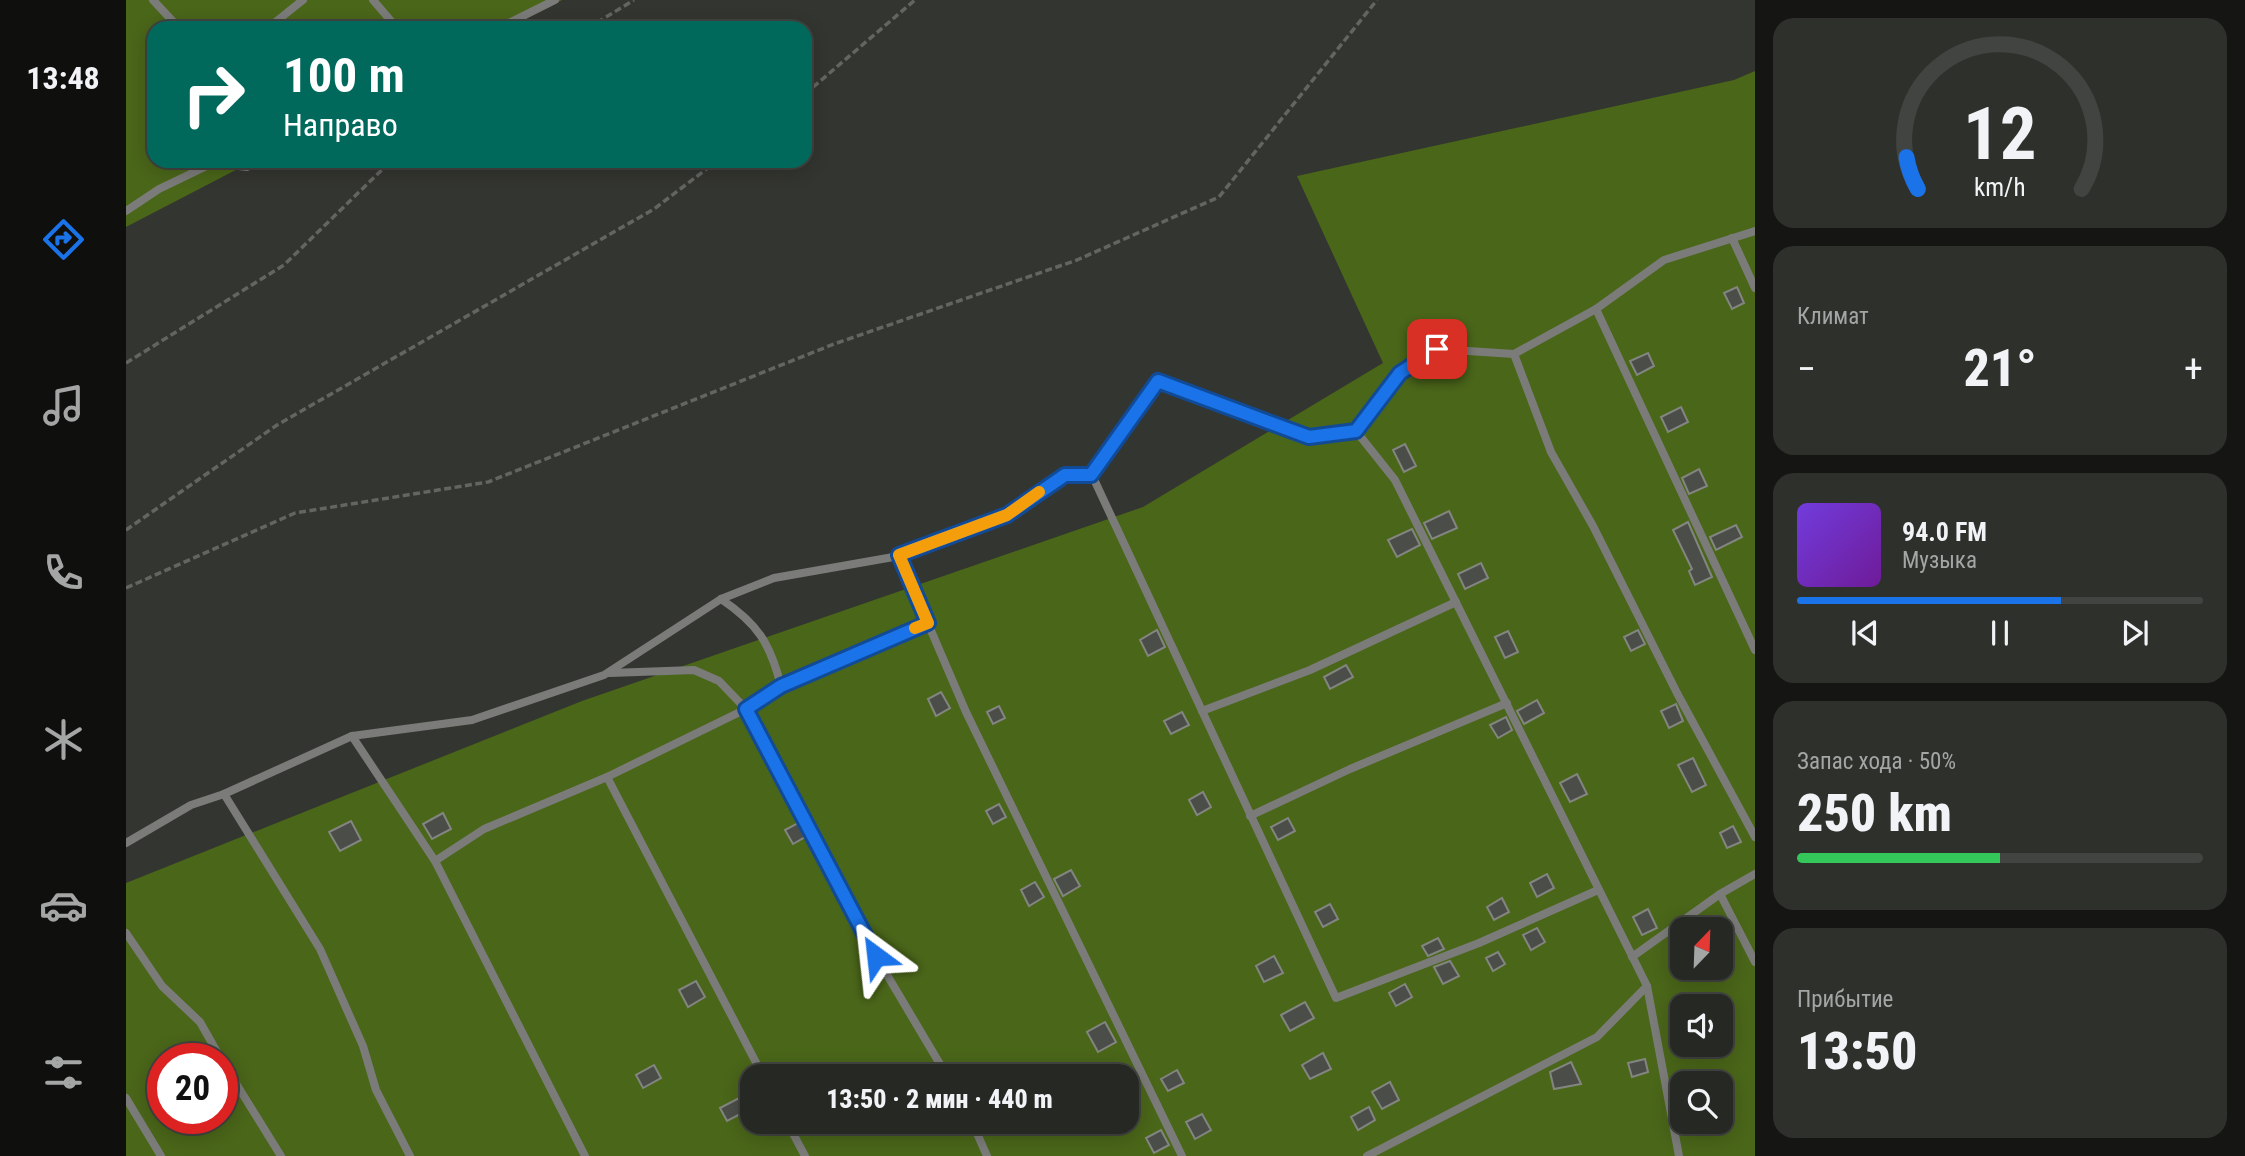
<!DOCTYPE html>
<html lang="ru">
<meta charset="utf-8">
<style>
:root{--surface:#262824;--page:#2e302c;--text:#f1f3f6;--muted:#a4a6a6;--line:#424441;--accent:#1a73e8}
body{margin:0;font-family:"Roboto Condensed",sans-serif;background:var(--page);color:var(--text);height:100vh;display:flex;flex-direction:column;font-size:26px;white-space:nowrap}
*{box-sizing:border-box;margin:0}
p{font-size:23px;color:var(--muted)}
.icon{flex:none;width:38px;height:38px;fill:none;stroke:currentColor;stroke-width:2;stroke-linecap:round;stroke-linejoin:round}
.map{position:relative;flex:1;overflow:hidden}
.details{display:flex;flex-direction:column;gap:18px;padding:18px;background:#151614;width:490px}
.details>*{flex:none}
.hud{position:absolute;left:21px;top:21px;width:665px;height:147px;border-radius:21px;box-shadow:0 4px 18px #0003,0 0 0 2px var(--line);background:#00695c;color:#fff;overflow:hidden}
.needle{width:46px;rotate:23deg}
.controls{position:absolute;left:1544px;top:917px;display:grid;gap:14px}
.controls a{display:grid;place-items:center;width:63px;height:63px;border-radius:14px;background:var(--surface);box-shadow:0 4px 18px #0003,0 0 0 2px var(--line);font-size:35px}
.speed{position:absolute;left:21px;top:1043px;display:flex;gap:14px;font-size:35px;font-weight:700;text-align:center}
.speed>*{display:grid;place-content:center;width:91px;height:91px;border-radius:50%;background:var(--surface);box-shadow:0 4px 18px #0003,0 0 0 2px var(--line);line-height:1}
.speed .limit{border:10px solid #d22;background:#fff;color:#111}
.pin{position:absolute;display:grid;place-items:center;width:60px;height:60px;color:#fff;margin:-30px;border-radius:14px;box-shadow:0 4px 10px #0006}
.me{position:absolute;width:77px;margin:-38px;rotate:330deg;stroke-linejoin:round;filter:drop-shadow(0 0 5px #0008)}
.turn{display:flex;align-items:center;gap:24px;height:147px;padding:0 21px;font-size:32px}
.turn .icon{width:91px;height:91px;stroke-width:2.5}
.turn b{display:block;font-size:49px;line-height:60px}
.big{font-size:52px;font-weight:800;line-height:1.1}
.details .widget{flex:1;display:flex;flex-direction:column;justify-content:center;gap:10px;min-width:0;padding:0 24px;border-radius:21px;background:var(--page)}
.details .dial{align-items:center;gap:0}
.dial svg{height:182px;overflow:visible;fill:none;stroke:var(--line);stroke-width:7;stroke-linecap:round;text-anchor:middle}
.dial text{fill:var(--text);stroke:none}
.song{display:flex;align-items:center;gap:21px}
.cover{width:84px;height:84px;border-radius:10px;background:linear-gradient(135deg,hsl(260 70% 55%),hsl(280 70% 35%))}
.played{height:7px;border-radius:4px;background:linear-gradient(90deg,var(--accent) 65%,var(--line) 65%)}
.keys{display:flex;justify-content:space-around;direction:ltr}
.heat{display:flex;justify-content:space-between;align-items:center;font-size:38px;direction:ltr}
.charge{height:10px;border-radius:5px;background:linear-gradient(90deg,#34c759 50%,var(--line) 0)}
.trip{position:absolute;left:614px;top:1064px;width:399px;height:70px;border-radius:21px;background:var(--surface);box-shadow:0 4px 18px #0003,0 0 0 2px var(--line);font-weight:800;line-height:70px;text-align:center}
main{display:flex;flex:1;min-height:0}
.menu{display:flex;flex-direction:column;width:126px;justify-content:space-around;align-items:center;background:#0f100e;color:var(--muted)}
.menu .icon{width:49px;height:49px}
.menu .active{color:var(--accent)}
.menu b{font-size:32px;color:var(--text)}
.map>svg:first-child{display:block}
.green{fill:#4a6619;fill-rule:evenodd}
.building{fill:#4b4e48;stroke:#838680;stroke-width:2}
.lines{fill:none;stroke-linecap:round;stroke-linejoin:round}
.path{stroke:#636560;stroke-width:3.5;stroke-dasharray:7 3.5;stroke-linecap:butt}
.lane{stroke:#7b7c7a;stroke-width:8}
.route-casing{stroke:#114b97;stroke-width:18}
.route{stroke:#1a73e8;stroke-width:12}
.slow{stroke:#f59e0b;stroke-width:12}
</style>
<main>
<nav class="menu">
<b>13:48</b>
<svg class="icon active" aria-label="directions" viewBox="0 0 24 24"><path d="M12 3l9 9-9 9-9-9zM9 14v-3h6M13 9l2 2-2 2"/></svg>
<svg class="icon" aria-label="music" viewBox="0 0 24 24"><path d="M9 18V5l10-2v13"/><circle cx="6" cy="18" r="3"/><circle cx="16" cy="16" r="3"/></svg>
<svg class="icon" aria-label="phone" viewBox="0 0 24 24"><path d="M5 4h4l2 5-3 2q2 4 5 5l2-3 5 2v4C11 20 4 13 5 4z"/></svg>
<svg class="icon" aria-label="climate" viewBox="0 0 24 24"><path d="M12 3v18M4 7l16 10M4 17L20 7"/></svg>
<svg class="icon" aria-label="car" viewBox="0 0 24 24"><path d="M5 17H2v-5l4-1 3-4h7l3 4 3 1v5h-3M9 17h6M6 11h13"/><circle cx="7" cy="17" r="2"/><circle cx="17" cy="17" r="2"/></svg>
<svg class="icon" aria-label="filters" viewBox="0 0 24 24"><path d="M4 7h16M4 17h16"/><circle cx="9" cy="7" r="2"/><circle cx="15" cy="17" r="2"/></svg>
</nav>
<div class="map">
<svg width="1629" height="1156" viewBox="0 0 1629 1156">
<rect width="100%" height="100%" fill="#333530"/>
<!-- green -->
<g class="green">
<path d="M0,0H436L382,28H28V161H127L0,227Z"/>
<path d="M1629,71V1156H0V883L456,701L1017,507L1257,363L1171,176L1608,80ZM1556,929H1594V968H1556ZM1556,1006H1594V1045H1556ZM37,1059H96V1118H37ZM626,1076H1001V1122H626ZM1556,1083H1594V1122H1556Z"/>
</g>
<!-- building -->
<g class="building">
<path d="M1611,287L1618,303L1606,309L1598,293Z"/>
<path d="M1522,353L1528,366L1511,375L1504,361Z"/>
<path d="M1555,407L1562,422L1542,432L1535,417Z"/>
<path d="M1279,444L1290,466L1278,472L1267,450Z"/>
<path d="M1573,469L1581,486L1563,494L1556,478Z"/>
<path d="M1323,511L1331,528L1306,539L1298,523Z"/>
<path d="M1562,522L1586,577L1569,585L1563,571L1566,569L1547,530Z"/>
<path d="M1610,525L1616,537L1590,550L1584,537Z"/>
<path d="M1286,529L1294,545L1271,557L1262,540Z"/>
<path d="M1355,563L1362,578L1339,589L1332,574Z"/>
<path d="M1031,630L1039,647L1022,656L1014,640Z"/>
<path d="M1512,630L1519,644L1505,651L1498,637Z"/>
<path d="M1382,631L1392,652L1379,658L1369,637Z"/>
<path d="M1220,665L1227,677L1204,689L1198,677Z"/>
<path d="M815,692L824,708L810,716L802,699Z"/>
<path d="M1411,700L1418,713L1398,724L1391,711Z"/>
<path d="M1550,704L1557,721L1543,728L1535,711Z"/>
<path d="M873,706L879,718L867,724L861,712Z"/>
<path d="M1056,712L1063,725L1045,734L1038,721Z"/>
<path d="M1380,717L1386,730L1372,738L1364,725Z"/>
<path d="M1567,758L1580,785L1566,792L1552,765Z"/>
<path d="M1451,774L1461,794L1444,802L1434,783Z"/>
<path d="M1077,792L1085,807L1071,815L1063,800Z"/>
<path d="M873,804L880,817L867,824L860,811Z"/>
<path d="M317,813L325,829L306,839L297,824Z"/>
<path d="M1162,818L1169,831L1152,840L1145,827Z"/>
<path d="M225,821L235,840L214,851L203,832Z"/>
<path d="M672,823L679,837L667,844L659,830Z"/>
<path d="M1607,826L1615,842L1601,848L1594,833Z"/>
<path d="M945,870L954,886L937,896L928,879Z"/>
<path d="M1421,874L1428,888L1411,897L1404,883Z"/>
<path d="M909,882L918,897L903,906L895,890Z"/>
<path d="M1376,898L1383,912L1368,920L1361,907Z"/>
<path d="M1204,904L1212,919L1197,927L1189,912Z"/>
<path d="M1522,909L1531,928L1516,935L1507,917Z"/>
<path d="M1411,928L1419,942L1405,950L1397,935Z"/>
<path d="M1312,938L1318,949L1302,956L1296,946Z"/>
<path d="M1372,952L1379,964L1367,971L1360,958Z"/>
<path d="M1148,956L1157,973L1138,982L1130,966Z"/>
<path d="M1324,961L1333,976L1317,984L1308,967Z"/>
<path d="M570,981L579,997L562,1007L553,990Z"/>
<path d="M1279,984L1286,997L1270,1006L1263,993Z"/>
<path d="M1179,1002L1188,1018L1164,1031L1155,1015Z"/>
<path d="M979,1022L990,1042L972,1052L961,1032Z"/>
<path d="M1197,1053L1205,1069L1184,1079L1176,1065Z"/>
<path d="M1519,1059L1522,1072L1506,1077L1502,1063Z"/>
<path d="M1445,1062L1455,1084L1428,1089L1424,1072Z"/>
<path d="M528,1065L535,1078L517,1088L510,1075Z"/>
<path d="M1051,1070L1058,1083L1042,1091L1035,1079Z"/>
<path d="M1264,1082L1273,1100L1256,1109L1246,1092Z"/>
<path d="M615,1097L622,1110L601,1121L594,1108Z"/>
<path d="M1243,1107L1249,1120L1232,1130L1225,1117Z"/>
<path d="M1076,1114L1085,1130L1069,1139L1060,1122Z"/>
<path d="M1035,1130L1043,1145L1028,1153L1020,1138Z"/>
</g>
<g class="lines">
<!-- path -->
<g class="path">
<path d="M462,28L508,0"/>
<path d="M679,94L789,0"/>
<path d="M0,363L158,265L265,161"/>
<path d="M0,530L151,425L528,209L591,161"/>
<path d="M0,588L169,513L362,482L708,344L951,260L1093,197L1251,0"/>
</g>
<!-- lane -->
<g class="lane">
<path d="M27,0L53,28"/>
<path d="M247,0L271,28"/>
<path d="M142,28L177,0"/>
<path d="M373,28L429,0"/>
<path d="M0,211L33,189L87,163L121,167L129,161"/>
<path d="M1606,238L1629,288"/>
<path d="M1470,309L1629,650"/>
<path d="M1388,354L1425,452L1467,526L1551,693L1629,837"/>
<path d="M1230,431L1269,480L1521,986L1553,1156"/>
<path d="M966,475L1210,998L1353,943L1472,890"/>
<path d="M773,556L840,712L1056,1156"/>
<path d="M595,599C632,624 644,643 655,686"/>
<path d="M802,623L655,686L620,709L738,936L821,1076"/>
<path d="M1076,711L1184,670L1330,602"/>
<path d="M481,777L637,1076"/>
<path d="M98,794L194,949L237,1046L250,1090L284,1156"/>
<path d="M1124,816L1224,769L1381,703"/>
<path d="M0,843L65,805L98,794L226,736"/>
<path d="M309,861L358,829L481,777L620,709L593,681L568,670L484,673"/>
<path d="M1594,894L1629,962"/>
<path d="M0,933L36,986L74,1022L95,1059"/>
<path d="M1506,957L1594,894L1629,874"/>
<path d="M96,1061L155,1156"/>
<path d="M0,1098L35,1156"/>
<path d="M661,1122L679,1156"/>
<path d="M846,1122L861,1156"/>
<path d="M459,1156L309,861L226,736L346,720L478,675L595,599L648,578L773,556L881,515L939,475H966L1032,381L1183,437L1230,431L1274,373L1311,349L1388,354L1470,309L1538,260L1629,231"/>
<path d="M1241,1156L1471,1037L1521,986"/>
</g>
</g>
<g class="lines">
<defs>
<path id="route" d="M750,956L620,709L655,686L802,623L773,555L881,515L939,475H965L1032,381L1183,437L1230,431L1274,373L1311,349"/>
</defs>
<!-- route casing -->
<use href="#route" class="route-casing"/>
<!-- route -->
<use href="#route" class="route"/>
<!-- slow -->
<path class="slow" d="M789,628L802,623L773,555L881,515L913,492"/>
</g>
</svg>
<div class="controls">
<a><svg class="needle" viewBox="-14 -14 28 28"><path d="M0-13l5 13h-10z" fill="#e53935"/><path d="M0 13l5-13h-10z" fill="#a4a6a6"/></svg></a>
<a><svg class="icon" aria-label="sound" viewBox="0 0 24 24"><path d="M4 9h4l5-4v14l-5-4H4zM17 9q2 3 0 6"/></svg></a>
<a><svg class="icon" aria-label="search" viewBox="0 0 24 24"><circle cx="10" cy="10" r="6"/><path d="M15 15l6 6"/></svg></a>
</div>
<div class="speed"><div class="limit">20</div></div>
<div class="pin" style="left:1311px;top:349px;background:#d93025"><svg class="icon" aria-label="arrive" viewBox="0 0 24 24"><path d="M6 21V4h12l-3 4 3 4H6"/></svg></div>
<svg class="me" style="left:750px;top:956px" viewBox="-20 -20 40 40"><path d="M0-17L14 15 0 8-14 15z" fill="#1a73e8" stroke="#fff" stroke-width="4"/></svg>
<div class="trip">13:50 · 2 мин · 440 m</div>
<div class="hud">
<div class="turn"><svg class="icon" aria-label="right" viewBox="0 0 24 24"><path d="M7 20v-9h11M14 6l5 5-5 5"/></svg><div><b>100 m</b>Направо</div></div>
</div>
</div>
<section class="details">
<div class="widget dial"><svg viewBox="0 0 100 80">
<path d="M14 69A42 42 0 1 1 86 69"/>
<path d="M14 69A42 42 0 0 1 9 55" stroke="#1a73e8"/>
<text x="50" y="56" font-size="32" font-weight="700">12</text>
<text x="50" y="72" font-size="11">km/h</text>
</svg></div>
<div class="widget"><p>Климат</p>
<div class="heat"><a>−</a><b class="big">21°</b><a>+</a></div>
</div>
<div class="widget">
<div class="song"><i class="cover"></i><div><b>94.0 FM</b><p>Музыка</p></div></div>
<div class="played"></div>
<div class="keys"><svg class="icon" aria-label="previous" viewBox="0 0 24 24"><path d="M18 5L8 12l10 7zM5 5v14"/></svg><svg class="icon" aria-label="pause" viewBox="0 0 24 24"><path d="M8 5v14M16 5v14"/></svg><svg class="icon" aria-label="next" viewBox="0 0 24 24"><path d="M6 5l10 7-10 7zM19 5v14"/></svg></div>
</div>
<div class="widget"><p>Запас хода · 50%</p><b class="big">250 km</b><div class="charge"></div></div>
<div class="widget"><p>Прибытие</p><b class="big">13:50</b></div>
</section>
</main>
